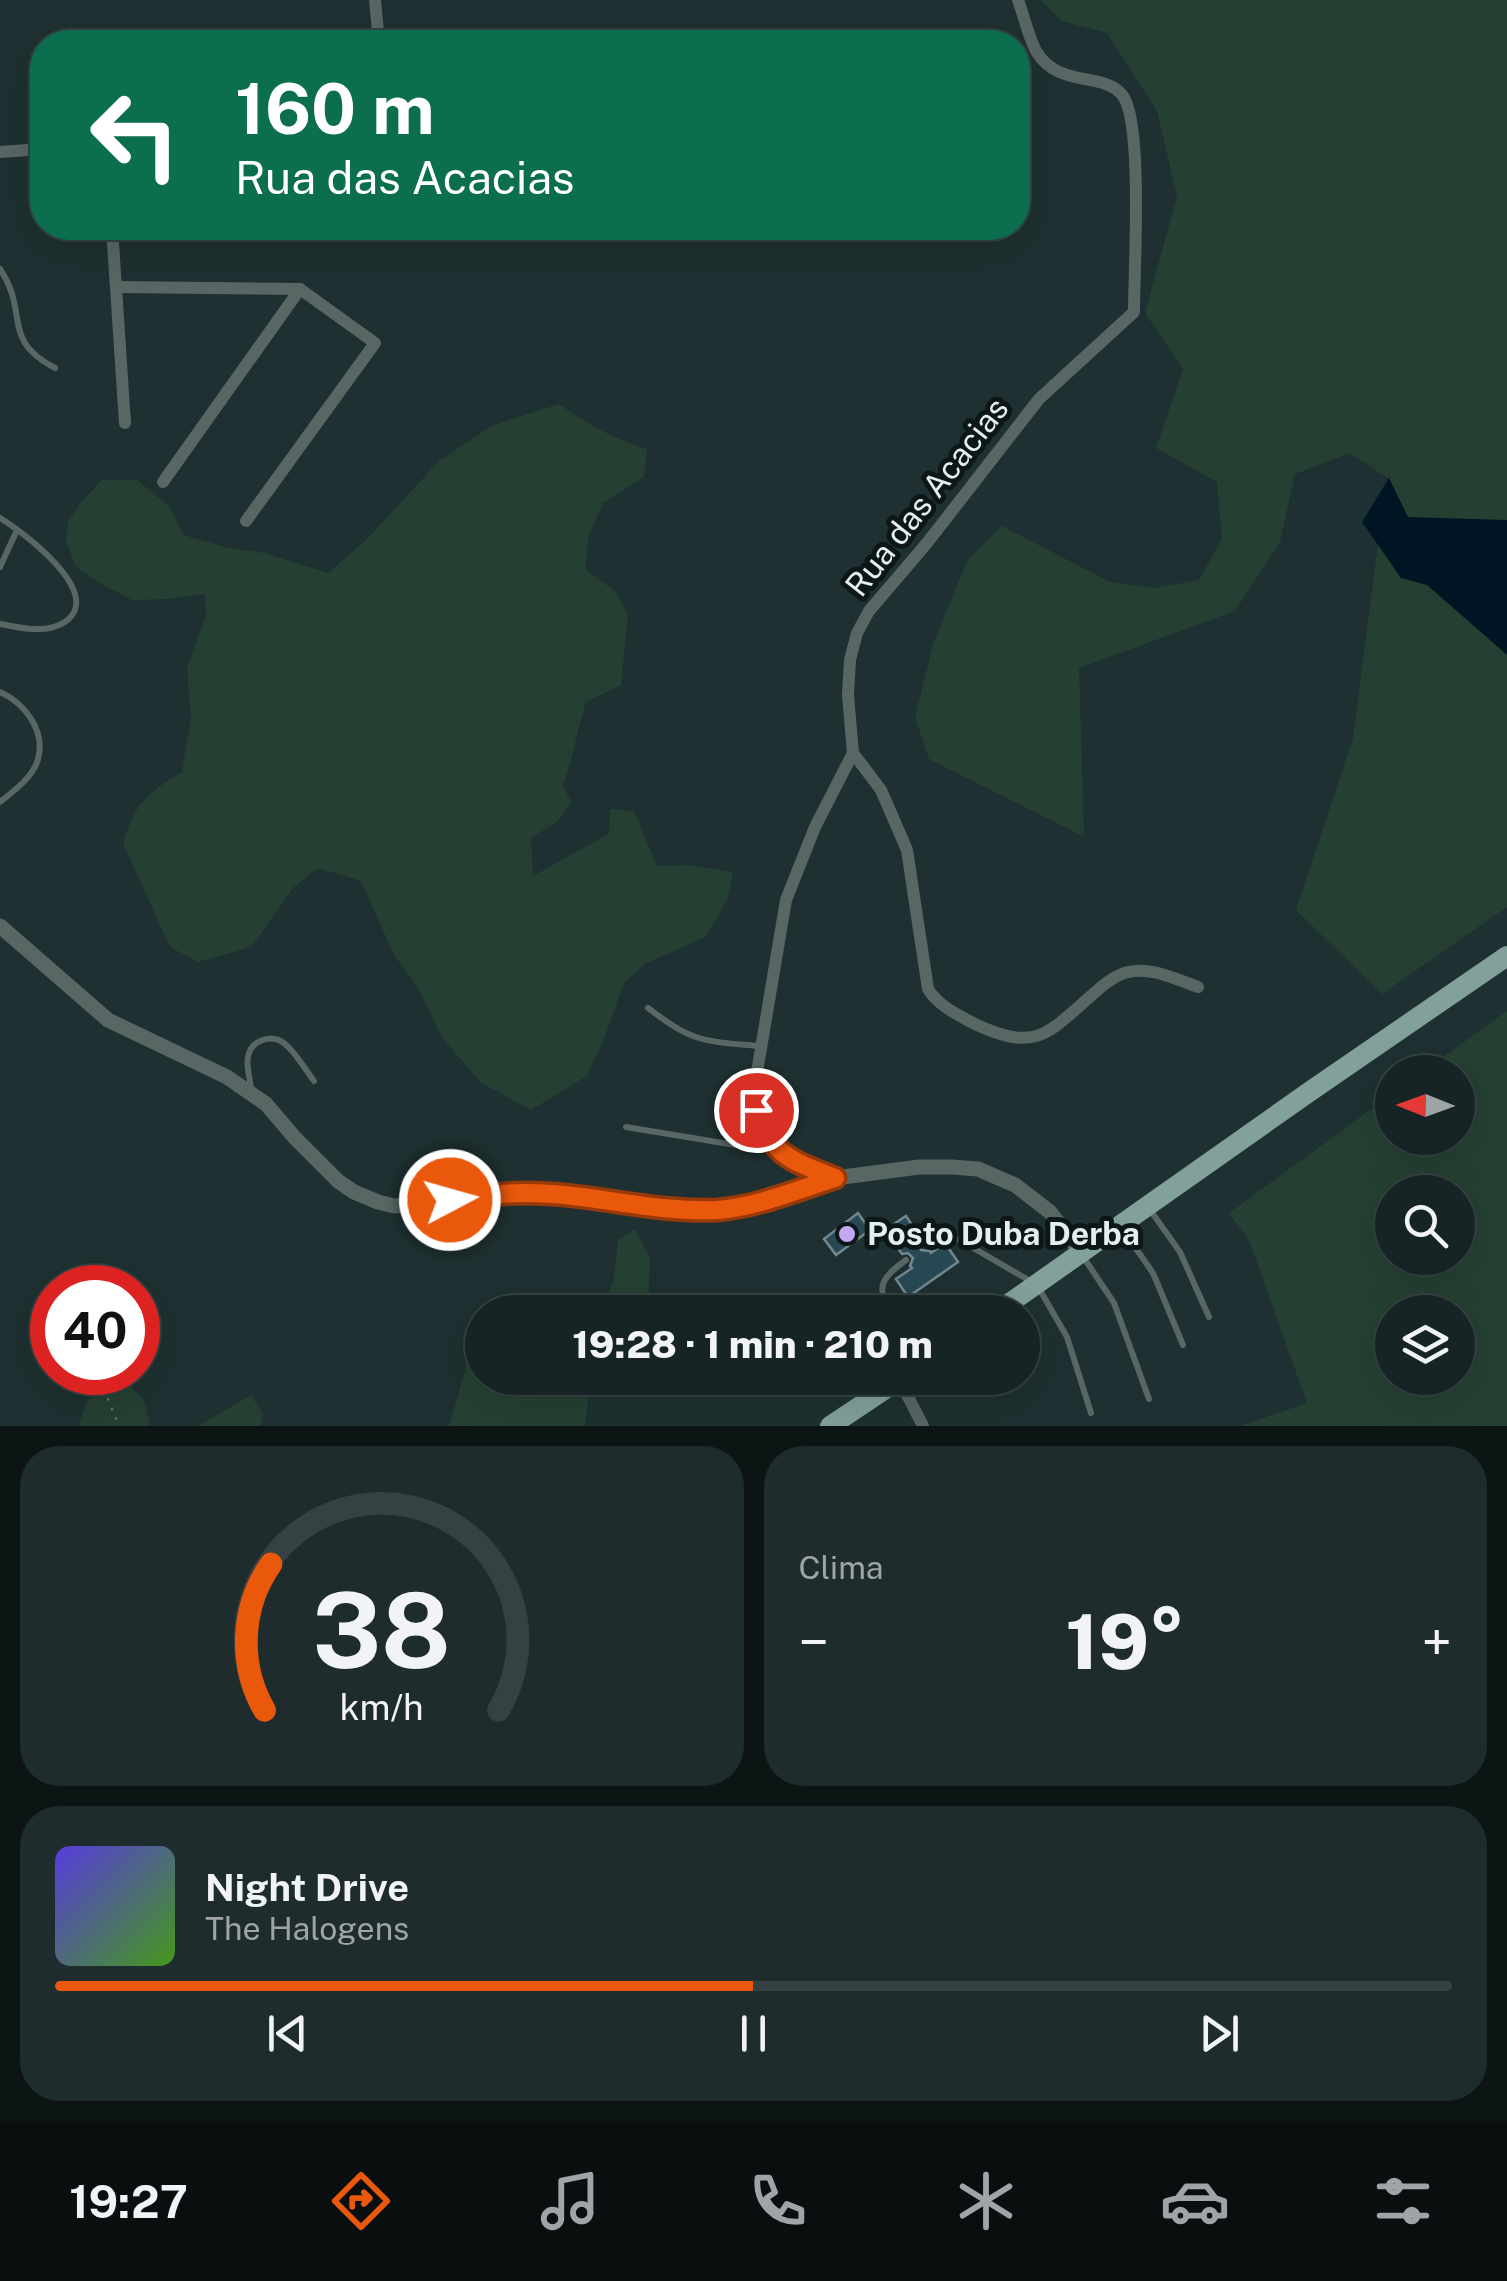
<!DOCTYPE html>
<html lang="pt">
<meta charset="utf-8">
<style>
:root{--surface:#162425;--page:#1f2c2d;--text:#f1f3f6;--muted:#9ea4a7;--line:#354142;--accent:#ea580c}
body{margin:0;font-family:"Public Sans",sans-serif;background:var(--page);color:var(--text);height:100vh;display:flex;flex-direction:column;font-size:38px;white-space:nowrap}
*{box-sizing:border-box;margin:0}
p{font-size:32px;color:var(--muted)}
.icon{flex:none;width:55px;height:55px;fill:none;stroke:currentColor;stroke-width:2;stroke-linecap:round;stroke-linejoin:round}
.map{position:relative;height:1426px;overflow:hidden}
.side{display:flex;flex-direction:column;gap:20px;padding:20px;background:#0c1414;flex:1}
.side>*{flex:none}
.banner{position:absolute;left:30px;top:30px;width:1000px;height:210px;border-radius:40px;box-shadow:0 10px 40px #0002,0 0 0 2px var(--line);background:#0b6e4f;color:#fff;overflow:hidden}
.needle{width:65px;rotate:271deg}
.tools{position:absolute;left:1375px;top:1055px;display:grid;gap:20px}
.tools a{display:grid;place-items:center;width:100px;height:100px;border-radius:50%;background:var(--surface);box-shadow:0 10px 40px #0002,0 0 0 2px var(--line);font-size:50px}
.speed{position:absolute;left:30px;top:1265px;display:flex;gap:20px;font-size:50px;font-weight:700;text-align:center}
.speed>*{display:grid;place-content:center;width:130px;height:130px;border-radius:50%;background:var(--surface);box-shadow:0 10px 40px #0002,0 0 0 2px var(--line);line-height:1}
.speed .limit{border:15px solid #d22;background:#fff;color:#111}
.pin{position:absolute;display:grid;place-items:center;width:85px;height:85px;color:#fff;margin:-42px;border:5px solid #fff;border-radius:50%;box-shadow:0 2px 10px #0007}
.me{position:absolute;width:110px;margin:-55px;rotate:84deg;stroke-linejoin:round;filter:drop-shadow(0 0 8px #0008)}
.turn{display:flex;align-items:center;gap:35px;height:210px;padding:0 40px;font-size:45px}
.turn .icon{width:130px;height:130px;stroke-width:2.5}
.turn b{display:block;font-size:70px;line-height:85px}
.big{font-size:75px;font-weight:800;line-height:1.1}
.side .tile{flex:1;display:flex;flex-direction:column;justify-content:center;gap:15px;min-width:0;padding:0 35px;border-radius:40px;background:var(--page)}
.side .dial{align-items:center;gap:0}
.dial svg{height:260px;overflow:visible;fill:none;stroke:var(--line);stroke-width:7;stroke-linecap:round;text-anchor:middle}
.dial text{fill:var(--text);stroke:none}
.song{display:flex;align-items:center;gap:30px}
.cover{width:120px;height:120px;border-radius:15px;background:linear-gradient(135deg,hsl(250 70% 55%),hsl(100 70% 35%))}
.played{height:10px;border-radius:5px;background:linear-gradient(90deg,var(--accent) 50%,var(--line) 50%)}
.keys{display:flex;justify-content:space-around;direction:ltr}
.heat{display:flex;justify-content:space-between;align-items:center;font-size:55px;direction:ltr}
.side .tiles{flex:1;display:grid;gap:20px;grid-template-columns:1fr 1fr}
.tile:last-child{grid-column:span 2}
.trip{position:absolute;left:465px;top:1295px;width:575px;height:100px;border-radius:50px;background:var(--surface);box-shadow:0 10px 40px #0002,0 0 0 2px var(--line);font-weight:800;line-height:100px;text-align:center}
.dock{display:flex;height:160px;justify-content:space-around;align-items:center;background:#090e0f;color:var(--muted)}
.dock .icon{width:70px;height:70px}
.dock .on{color:var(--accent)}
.dock b{font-size:45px;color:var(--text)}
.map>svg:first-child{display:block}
.green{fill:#254032;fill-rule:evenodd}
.water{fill:#001524}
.building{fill:#284953;stroke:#73878d;stroke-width:2.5}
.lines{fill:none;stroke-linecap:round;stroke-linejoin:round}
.path{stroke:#5f6f70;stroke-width:2.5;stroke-dasharray:2.5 8;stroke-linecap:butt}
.service{stroke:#586764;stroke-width:6}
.minor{stroke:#586764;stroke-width:12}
.tertiary{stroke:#586764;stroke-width:15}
.primary{stroke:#82a19a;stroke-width:20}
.route-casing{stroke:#983908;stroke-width:25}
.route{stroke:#ea580c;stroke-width:18}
.poi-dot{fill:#c2a8f2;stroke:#0e1717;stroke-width:4}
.labels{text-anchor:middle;stroke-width:10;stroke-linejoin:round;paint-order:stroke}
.street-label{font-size:32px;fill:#e4eff0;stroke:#0e1717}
.poi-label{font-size:32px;font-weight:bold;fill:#e4eff0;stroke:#0e1717;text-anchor:start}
</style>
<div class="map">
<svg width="1507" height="1426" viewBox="0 0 1507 1426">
<rect width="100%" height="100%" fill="#1e3031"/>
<!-- green -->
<g class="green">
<path d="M1041,0H1507V907L1382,994L1296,910L1353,738L1378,544L1362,522L1389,479L1350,453L1295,474L1280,542L1235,611L1079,668L1084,837L929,759L915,717L934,642L967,561L1002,526L1110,582L1154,588L1199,580L1222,539L1217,482L1156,448L1183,369L1145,313L1177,196L1157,111L1107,33L1062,21Z"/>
<path d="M559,404C586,423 615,440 647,449L644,477L603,503L589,535L585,569L616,592L628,615L621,685L586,702C577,730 573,758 563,785L571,802L558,821L531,838L533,876L609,834L610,809L634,811L657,866L688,865L733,872L727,901L705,937L645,964L624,983L605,1036L587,1076L531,1110L480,1082L441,1036L419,989L394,955L361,881L318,868L294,887L251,947L198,962L170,947L123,843C136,802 146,794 182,772L191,718L187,668L206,615L205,594L168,599L132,600L103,585L75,566L66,540L68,521L82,501L102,480H137L170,507L183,535L225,547L264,553L328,573L365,541L439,461L491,426Z"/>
<path d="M1507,1011V1426H1240L1307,1403L1249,1240L1229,1213L1392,1094V1138H1458V1072H1422ZM1392,1192H1458V1258H1392ZM1392,1312H1458V1378H1392Z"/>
<path d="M635,1229L650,1258L648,1308L646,1312H603L614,1276L618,1240Z"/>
<path d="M482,1316V1378H583L590,1384L585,1426H449L465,1372L469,1325Z"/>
<path d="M128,1384L144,1400L150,1426H79L87,1400Z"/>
<path d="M251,1395L263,1414L260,1426H198Z"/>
</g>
<!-- water -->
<path class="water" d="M1389,478L1408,517L1507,520V655L1427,585L1401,578L1362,522Z"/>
<!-- building -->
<g class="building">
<path d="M858,1213L870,1230L836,1255L824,1239Z"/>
<path d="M906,1216L922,1240L919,1245L921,1250L930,1251L931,1253L945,1243L958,1262L908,1297L896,1279L912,1268L910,1266L913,1258L908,1253L902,1254L885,1230Z"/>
</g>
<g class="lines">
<!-- path -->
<path class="path" d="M90,1372L108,1399L119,1426"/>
<!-- service -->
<g class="service">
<path d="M0,269C30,314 0,339 55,368"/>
<path d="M0,518C23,532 89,582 74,612C68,624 52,629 40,629C27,630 13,626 0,624"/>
<path d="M0,567L17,530"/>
<path d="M0,692C24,703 46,730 38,759C34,776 14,791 0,802"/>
<path d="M648,1008C663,1019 678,1031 696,1037C716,1044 739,1044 759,1046"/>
<path d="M251,1088C250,1078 246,1067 248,1057C251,1040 272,1033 285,1044C296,1053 305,1069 314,1081"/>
<path d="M626,1127L778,1152"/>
<path d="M1148,1207L1180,1252L1209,1317"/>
<path d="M1121,1227L1153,1273L1183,1345"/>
<path d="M926,1245C937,1236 944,1234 958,1239L1037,1285L1067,1337L1091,1413"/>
<path d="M1082,1255L1114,1303L1149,1399"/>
<path d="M890,1312C874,1286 884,1276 906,1260"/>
</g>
<!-- minor -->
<g class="minor">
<path d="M375,0L379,42"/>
<path d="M0,152L42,149"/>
<path d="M112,228L125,423"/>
<path d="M117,287L300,289L375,343L246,521"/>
<path d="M163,482L300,289"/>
<path d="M853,753L881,790L907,850L928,989C938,1006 960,1016 977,1025C1037,1052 1047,1034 1092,995C1102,986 1111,978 1124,973C1149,965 1175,979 1198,987"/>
<path d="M835,1178L801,1164L779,1152L765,1134L757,1110V1072L786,900L815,827L853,753L848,695L850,660L857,633L869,611L927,543L1039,399L1134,312C1134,271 1143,124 1123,96C1105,71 1058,89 1036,51C1028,36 1024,16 1018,0"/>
<path d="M899,1379L923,1426"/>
</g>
<!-- tertiary -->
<path class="tertiary" d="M0,926L108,1020L227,1077L266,1104L295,1138L338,1181L354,1192L378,1202L394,1206L413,1205L477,1195L527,1193L691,1210L722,1209L752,1204L835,1178L919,1167H952L978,1169L1015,1185L1050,1212L1082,1254"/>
<!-- primary -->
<g class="primary">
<path d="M997,1312L1312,1090L1507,956"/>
<path d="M830,1426L902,1378"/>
</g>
</g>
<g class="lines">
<defs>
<path id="route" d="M450,1200C476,1196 501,1193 527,1193C590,1193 653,1213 717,1210C757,1207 797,1190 835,1178C791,1160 774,1158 756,1110"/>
</defs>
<!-- route casing -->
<use href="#route" class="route-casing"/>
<!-- route -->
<use href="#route" class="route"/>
</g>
<!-- markers -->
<circle class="poi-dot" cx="847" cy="1234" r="10"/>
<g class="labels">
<!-- street labels -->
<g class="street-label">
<text transform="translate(927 497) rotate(-52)" y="11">Rua das Acacias</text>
</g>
<!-- poi labels -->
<g class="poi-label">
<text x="867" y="1245">Posto Duba Derba</text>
</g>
</g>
</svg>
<div class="tools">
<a><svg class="needle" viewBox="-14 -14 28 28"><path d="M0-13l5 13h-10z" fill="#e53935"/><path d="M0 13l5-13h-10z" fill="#9ea4a7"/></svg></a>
<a><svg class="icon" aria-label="search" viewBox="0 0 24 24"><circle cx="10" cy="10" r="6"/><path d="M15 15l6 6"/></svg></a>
<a><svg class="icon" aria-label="layers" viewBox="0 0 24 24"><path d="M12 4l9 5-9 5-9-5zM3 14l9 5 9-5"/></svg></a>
</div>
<div class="speed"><div class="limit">40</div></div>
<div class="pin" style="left:756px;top:1110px;background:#d93025"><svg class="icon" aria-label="arrive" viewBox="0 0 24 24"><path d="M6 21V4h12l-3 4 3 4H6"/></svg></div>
<svg class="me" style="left:450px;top:1200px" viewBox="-20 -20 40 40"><circle r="17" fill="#ea580c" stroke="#fff" stroke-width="3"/><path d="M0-11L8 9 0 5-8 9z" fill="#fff"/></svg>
<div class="trip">19:28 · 1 min · 210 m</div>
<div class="banner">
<div class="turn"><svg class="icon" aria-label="left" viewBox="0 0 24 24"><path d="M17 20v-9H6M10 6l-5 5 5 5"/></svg><div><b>160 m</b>Rua das Acacias</div></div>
</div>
</div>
<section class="side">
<div class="tiles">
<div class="tile dial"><svg viewBox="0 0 100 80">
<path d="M14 69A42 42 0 1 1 86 69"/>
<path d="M14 69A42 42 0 0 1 16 24" stroke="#ea580c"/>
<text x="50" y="56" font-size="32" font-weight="700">38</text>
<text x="50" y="72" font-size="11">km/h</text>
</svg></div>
<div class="tile"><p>Clima</p>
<div class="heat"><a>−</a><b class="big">19°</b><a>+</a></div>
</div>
<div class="tile">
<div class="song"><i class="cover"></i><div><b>Night Drive</b><p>The Halogens</p></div></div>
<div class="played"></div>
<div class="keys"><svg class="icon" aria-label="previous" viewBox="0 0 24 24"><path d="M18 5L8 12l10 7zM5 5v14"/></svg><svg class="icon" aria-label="pause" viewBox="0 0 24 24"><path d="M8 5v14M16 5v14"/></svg><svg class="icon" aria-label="next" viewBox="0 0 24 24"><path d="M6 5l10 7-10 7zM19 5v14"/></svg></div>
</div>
</div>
</section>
<nav class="dock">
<b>19:27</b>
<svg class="icon on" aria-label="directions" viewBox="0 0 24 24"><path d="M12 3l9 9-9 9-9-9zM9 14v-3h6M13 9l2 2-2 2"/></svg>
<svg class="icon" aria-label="music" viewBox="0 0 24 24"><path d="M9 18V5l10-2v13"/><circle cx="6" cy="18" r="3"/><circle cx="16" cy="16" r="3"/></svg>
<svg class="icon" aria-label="phone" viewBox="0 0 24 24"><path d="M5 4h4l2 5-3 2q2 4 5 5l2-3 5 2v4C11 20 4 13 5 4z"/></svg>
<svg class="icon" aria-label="climate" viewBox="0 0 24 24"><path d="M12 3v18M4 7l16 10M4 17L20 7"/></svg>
<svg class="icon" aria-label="car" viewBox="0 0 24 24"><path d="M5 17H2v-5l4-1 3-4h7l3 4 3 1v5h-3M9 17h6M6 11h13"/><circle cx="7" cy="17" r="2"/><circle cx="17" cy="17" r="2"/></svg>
<svg class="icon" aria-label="filters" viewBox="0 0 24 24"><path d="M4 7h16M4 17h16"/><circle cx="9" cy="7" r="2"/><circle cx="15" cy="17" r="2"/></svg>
</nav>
